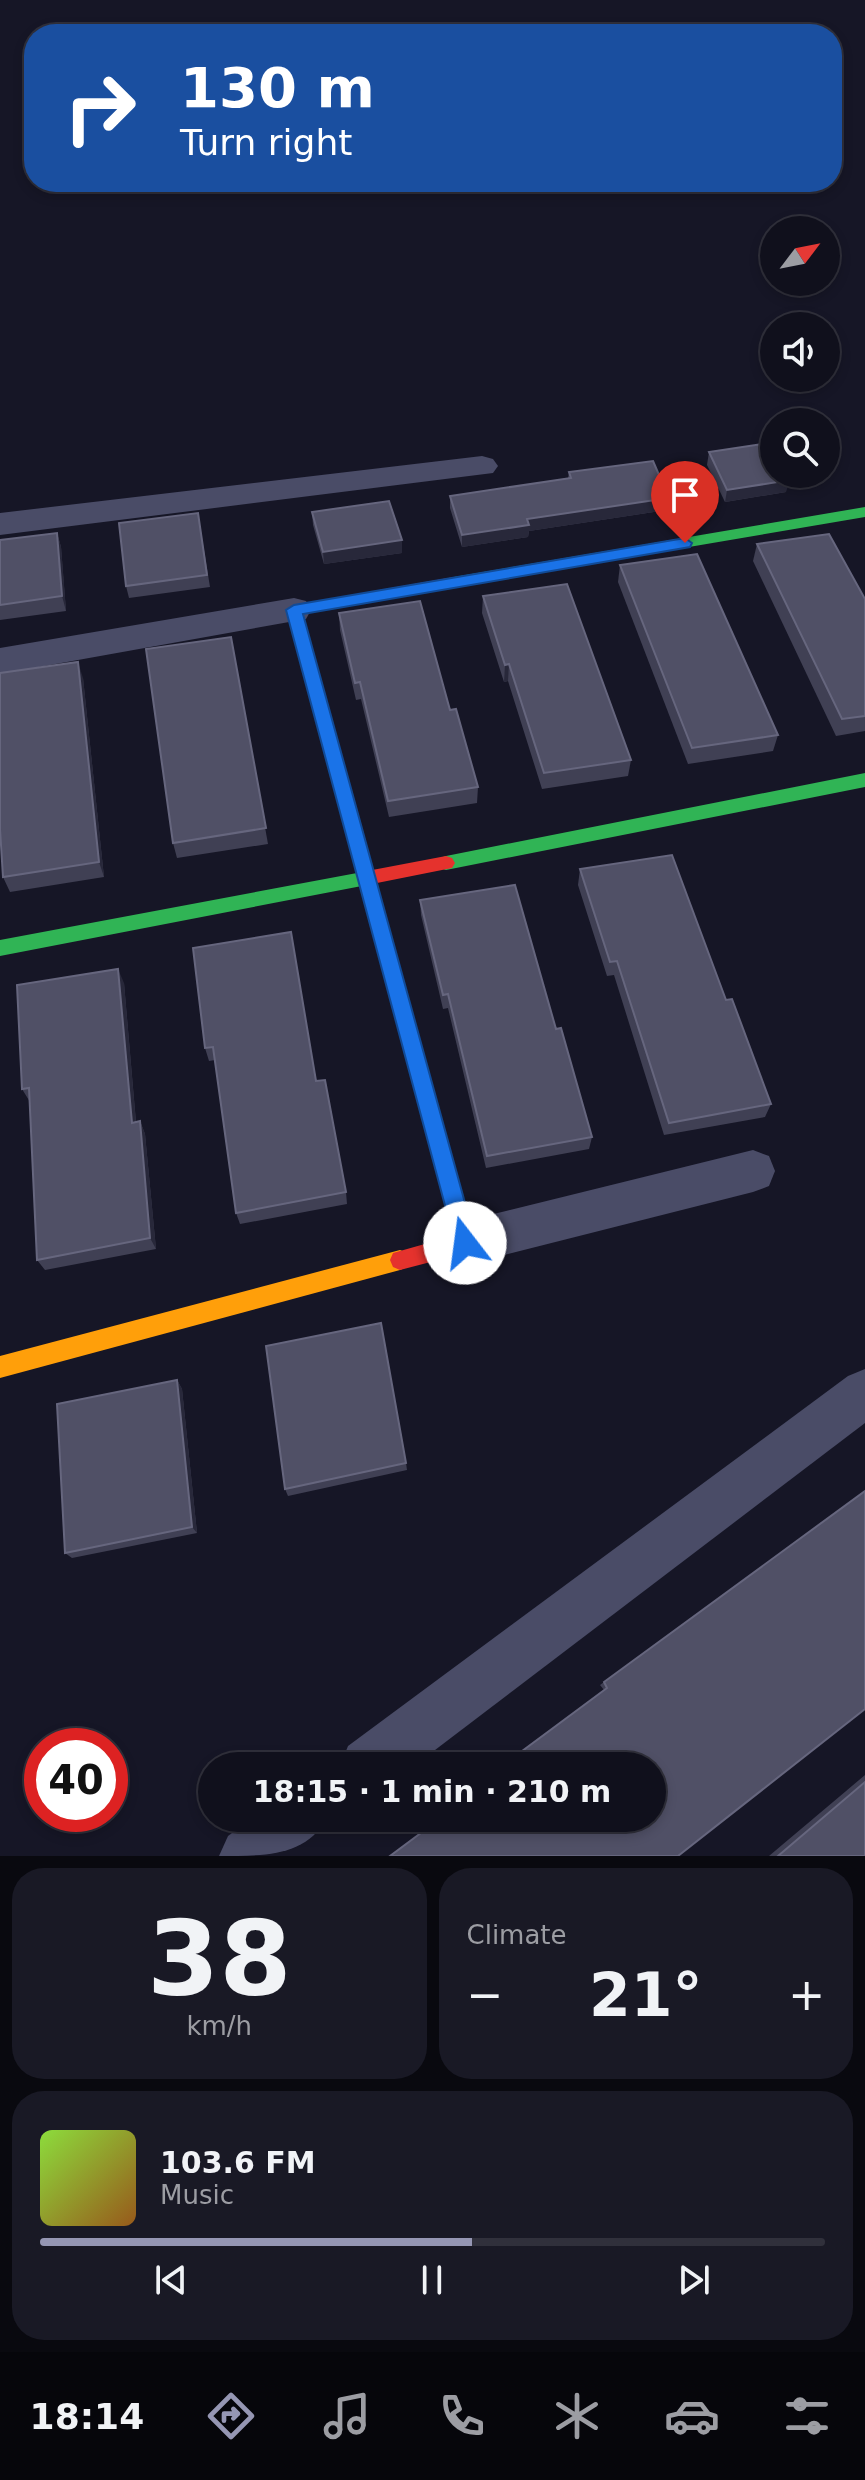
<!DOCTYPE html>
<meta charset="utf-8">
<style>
:root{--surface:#10101c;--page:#191925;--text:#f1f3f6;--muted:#9c9da3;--line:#30303b;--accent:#9596b3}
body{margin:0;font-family:"DejaVu Sans",sans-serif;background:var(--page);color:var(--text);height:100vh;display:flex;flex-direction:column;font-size:30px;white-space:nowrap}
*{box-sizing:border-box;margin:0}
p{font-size:26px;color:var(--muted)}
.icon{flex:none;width:44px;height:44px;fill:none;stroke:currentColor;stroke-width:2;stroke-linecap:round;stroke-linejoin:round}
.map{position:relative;height:1856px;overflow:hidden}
.panel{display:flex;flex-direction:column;gap:12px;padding:12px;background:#09090f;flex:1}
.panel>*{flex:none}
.hud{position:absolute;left:24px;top:24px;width:818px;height:168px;border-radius:32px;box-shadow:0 4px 12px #0003,0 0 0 2px var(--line);background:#1a4fa0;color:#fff;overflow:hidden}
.needle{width:52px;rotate:58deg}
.tools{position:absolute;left:760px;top:216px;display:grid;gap:16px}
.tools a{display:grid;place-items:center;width:80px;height:80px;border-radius:50%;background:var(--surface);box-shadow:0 4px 12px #0003,0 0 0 2px var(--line);font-size:40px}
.speed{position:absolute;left:24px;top:1728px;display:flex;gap:16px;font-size:40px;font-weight:700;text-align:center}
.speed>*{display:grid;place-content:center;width:104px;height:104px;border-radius:50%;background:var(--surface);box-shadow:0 4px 12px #0003,0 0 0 2px var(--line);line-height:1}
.speed .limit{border:12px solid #d22;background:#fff;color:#111}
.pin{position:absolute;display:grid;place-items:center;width:68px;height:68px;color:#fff;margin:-82px -34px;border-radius:50% 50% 50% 0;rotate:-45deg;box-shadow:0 0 8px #0007}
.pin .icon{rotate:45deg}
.me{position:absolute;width:88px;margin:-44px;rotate:345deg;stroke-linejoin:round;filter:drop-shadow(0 0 6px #0008)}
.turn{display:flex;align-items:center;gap:28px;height:168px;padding:0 24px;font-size:36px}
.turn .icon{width:104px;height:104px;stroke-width:2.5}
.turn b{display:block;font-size:56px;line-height:68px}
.big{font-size:60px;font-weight:700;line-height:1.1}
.panel .tile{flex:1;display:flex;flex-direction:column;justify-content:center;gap:12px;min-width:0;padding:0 28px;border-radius:32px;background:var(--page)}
.panel .dial{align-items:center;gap:0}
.dial b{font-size:104px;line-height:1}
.song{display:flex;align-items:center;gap:24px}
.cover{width:96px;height:96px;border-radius:12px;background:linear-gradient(135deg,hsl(90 70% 55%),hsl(30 70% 35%))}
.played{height:8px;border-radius:4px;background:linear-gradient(90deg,var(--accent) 55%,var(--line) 55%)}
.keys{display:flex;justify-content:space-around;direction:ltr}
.heat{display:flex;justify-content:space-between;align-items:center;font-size:44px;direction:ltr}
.panel .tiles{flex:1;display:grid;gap:12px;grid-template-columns:1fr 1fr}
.tile:last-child{grid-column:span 2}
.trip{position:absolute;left:198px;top:1752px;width:468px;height:80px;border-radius:40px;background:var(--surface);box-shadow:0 4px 12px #0003,0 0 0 2px var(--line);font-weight:700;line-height:80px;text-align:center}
.tabs{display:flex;height:128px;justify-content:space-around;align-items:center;background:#06060b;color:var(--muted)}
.tabs .icon{width:56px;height:56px}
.tabs .active{color:var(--accent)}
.tabs b{font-size:36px;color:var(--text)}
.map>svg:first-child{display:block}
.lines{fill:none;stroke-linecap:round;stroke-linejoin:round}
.street{fill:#4a4c67;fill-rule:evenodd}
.fast{fill:#30b455;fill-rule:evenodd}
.slow{fill:#ff9f0a;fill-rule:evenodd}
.jam{fill:#e5322d;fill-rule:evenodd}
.wall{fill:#404054}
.shaded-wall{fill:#28283a}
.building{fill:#505066;stroke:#66667e;stroke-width:2}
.route{fill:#1a73e8;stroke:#114b97;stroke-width:2}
</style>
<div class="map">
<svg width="865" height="1856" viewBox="0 0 865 1856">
<rect width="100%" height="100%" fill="#161626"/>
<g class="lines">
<!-- street -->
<g class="street">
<path d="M482,456L493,459L498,466L493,473L0,535V513Z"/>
<path d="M294,598L306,601L311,610L306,619L0,674V648Z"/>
<path d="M753,1150L769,1156L775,1171L769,1186L753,1192L465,1265L449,1259L442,1243L449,1227L465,1221Z"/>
<path d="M865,1369V1423L414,1766H340L348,1746L848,1376Z"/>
<path d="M252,1818H327C306,1856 267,1856 219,1856L228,1836Z"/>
</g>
<!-- fast -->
<g class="fast">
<path d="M865,507V517L454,587L446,582L454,577Z"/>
<path d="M865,773V787L446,870L440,868L437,863L440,858L446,856Z"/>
<path d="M359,842L365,844L376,878L373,883L367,885L0,956V940L357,873L350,849L353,844Z"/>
</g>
<!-- slow -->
<path class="slow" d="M400,1250L407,1253L410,1260L407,1267L400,1270L0,1378V1356Z"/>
<!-- jam -->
<g class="jam">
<path d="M454,577L462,582L459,586L303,614L368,849L365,854H353L286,610L294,605Z"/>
<path d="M446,856L452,858L455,863L452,868L377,883L475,1243L472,1250L465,1253L400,1270L393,1267L390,1260L393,1253L453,1236L358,878L361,873L367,871Z"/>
</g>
</g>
<!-- wall -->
<g class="wall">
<path d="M709,452L786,492L725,502L707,465Z"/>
<path d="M569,472L669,498L667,510L529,531L528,537L462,547L450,508V496L568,478Z"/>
<path d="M312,512L402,540V553L324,564L313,525Z"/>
<path d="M198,513L210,587L129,598L126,586Z"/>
<path d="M57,533L61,547L66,611L0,620V540Z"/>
<path d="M757,544L865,599V731L836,736L753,561Z"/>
<path d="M620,565L778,735L773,751L688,764L618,582Z"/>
<path d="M483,596L631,760L628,776L542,789L508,681L504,682L482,613Z"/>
<path d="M339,613L450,710L478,787L477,803L389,817L361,699L356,700L340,630Z"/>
<path d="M231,637L268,844L177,858L173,843Z"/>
<path d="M83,678L104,877L10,892L3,877Z"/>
<path d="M580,869L726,1000L771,1104L765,1117L664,1135L614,975L607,976L578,885Z"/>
<path d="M420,900L556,1029L592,1137L589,1149L486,1168L448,1008L443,1009L421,915Z"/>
<path d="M193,948L316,1081L346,1192L347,1204L240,1224L236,1213L215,1060L209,1061L205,1048Z"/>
<path d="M124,983L136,1122L140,1121L145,1134L156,1249L45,1270L37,1260L30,1102L22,1089Z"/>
<path d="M177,1380L182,1389L197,1533L72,1558L65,1553Z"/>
<path d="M406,1463L407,1470L288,1496L285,1489Z"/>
<path d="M865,1491L652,1818L604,1690L600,1685Z"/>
<path d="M865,1775V1856H769Z"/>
</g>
<!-- shaded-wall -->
<g class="shaded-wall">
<path d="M790,480L786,492L725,502L727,490Z"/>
<path d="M669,498L667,510L529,531L528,537L462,547V535L527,519Z"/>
<path d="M57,533L61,547L66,611L62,596Z"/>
<path d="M402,540V553L324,564L323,552Z"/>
<path d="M78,662L83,678L104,877L99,862Z"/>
<path d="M509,664L508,681L504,682L505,665Z"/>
<path d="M118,969L124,983L137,1135L132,1123Z"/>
<path d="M140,1121L145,1134L156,1249L150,1238Z"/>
<path d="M177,1380L182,1389L197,1533L192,1527Z"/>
</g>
<!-- building -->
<g class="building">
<path d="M769,443L774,452V474H787L790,480L727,490L709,452Z"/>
<path d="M653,461L669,498L527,519L529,525L462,535L450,496L571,478L569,472Z"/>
<path d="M389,501L402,540L323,552L312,512Z"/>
<path d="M198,513L207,575L126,586L119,523Z"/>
<path d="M57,533L62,596L0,605V540Z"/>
<path d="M829,534L865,599V716L842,719L757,544Z"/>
<path d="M697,554L778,735L692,748L620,565Z"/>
<path d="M567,584L631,760L544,773L509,664L505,665L483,596Z"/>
<path d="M420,601L450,710L456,709L478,787L388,801L360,682L355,683L339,613Z"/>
<path d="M231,637L266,828L173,843L146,649Z"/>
<path d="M78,662L99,862L3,877L0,829V673Z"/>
<path d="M672,855L726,1000L732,999L771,1104L669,1123L617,961L610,962L580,869Z"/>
<path d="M515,885L556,1029L561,1028L592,1137L487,1156L448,994L443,995L420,900Z"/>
<path d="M291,932L316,1081L325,1080L346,1192L236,1213L213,1047L205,1048L193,948Z"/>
<path d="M118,969L132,1123L140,1121L150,1238L37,1260L29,1088L22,1089L17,985Z"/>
<path d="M381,1323L406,1463L285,1489L266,1346Z"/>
<path d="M177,1380L192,1527L65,1553L57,1404Z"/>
<path d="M865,1491V1709L678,1856H390L441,1818H652V1766H502L607,1688L604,1682Z"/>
<path d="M865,1782V1856H778Z"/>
</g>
<!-- route -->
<path class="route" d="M685,538L692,543L690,547L303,614L476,1243L473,1250L465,1253L458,1250L455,1243L286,610L294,605Z"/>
</svg>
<div class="tools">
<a><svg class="needle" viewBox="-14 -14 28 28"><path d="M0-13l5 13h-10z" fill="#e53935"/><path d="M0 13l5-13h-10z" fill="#9c9da3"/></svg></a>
<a><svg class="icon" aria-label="sound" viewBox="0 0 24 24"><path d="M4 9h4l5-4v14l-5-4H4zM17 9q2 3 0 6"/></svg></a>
<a><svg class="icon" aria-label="search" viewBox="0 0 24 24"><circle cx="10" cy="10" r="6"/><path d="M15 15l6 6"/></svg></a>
</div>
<div class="speed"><div class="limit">40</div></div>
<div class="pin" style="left:685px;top:543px;background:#d93025"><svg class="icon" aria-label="arrive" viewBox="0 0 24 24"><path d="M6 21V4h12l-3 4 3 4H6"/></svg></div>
<svg class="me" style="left:465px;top:1243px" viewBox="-20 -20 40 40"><circle r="19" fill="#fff"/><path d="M0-13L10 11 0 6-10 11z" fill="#1a73e8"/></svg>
<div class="trip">18:15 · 1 min · 210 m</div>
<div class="hud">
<div class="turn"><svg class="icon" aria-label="right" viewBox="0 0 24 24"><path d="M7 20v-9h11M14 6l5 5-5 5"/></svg><div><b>130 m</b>Turn right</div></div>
</div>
</div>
<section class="panel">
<div class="tiles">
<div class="tile dial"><b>38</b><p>km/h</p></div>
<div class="tile"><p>Climate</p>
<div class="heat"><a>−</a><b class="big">21°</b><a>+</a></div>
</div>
<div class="tile">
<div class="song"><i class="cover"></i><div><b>103.6 FM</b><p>Music</p></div></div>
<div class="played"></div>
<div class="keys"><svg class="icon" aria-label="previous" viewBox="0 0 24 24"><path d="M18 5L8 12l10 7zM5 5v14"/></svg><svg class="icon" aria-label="pause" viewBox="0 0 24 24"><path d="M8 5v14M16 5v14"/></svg><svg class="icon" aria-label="next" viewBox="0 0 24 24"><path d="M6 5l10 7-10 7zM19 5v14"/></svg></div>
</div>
</div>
</section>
<nav class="tabs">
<b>18:14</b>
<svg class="icon active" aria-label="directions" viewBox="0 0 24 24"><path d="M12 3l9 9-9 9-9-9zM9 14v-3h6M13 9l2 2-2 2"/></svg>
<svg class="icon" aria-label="music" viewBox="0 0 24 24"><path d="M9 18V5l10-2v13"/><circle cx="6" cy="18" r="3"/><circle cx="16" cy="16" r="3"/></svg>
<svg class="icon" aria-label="phone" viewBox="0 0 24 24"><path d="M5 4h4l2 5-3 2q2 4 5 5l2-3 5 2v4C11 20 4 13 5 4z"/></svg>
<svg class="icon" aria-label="climate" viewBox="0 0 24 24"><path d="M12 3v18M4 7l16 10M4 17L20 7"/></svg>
<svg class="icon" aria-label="car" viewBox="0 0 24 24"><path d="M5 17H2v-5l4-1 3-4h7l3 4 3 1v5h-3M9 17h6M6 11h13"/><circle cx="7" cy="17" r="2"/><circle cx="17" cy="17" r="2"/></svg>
<svg class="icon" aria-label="filters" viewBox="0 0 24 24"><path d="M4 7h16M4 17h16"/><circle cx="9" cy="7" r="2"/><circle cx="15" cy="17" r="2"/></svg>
</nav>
